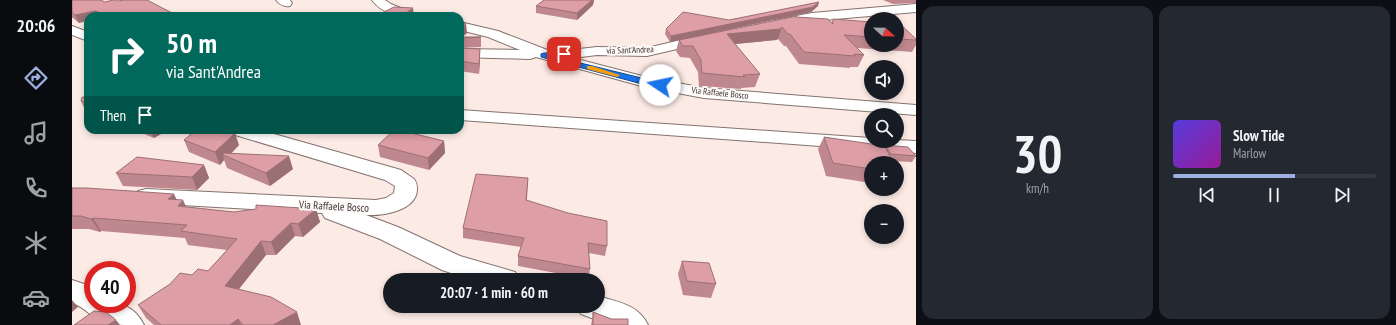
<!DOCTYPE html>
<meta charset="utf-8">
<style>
:root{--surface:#171b24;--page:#242831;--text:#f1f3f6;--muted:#9ea1a6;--line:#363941;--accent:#9eaee3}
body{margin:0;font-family:"PT Sans Narrow",sans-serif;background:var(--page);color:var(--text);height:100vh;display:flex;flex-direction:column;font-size:15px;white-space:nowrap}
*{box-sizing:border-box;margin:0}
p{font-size:13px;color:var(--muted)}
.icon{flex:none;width:22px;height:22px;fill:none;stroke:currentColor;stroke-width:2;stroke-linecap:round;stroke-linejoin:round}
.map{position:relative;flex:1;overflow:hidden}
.sheet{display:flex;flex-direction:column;gap:6px;padding:6px;background:#0d0f14;width:480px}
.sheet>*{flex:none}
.hud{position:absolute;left:12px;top:12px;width:380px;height:122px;border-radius:12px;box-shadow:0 2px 6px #0003;background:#00695c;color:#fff;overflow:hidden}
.needle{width:26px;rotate:112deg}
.controls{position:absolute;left:792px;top:12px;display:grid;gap:8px}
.controls a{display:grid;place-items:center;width:40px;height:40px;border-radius:50%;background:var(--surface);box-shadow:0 2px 6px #0003;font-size:20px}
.speed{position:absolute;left:12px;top:261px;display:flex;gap:8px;font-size:20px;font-weight:700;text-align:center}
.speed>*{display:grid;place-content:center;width:52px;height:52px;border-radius:50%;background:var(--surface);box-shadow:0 2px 6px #0003;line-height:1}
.speed .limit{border:6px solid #d22;background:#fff;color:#111}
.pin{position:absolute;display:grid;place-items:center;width:34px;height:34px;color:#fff;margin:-17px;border-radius:8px;box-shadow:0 2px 6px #0006}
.me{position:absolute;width:44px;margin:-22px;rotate:281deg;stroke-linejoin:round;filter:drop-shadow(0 0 3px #0008)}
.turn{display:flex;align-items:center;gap:14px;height:84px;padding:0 16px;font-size:18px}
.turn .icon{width:52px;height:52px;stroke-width:2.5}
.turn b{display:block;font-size:28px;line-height:34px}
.then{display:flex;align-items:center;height:38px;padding:0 16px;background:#0003;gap:8px;font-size:15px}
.sheet .widget{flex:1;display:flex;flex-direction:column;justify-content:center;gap:6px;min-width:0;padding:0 14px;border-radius:12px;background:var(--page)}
.sheet .dial{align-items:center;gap:0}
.dial b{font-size:52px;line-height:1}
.song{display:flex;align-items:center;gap:12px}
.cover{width:48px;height:48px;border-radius:6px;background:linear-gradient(135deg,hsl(250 70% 55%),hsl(300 70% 35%))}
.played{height:4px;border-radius:2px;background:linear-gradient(90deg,var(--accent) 60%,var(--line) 60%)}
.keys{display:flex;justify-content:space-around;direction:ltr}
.sheet .tiles{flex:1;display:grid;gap:6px;grid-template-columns:repeat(2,1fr)}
.trip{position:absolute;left:311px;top:273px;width:222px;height:40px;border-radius:20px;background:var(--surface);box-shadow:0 2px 6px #0003;font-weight:800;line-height:40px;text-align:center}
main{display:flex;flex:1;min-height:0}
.tabs{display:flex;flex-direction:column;width:72px;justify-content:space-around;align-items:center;background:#090b0e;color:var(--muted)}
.tabs .icon{width:28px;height:28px}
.tabs .selected{color:var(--accent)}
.tabs b{font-size:18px;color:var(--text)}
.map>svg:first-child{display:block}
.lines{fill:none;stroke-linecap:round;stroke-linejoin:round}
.minor-casing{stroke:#83736e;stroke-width:2}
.minor{fill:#fff;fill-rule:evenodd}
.wall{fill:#bf888f}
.shaded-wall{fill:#9b6f74}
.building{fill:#de9ea6;stroke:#9b6f74}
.route{fill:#1a73e8;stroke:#114b97}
.slow{fill:#f59e0b}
.labels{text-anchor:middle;stroke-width:4;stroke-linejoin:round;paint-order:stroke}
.far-street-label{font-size:9px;fill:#3f3836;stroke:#fefaf9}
.street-label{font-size:11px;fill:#3f3836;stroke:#fefaf9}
</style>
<main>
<nav class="tabs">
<b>20:06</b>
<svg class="icon selected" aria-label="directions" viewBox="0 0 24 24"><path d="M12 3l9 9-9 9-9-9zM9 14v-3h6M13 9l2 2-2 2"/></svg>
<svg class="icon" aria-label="music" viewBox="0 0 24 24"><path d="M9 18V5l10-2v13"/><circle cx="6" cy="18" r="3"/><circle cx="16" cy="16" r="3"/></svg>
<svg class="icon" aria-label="phone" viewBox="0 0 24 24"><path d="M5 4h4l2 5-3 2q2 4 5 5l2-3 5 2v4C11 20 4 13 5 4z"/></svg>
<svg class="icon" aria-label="climate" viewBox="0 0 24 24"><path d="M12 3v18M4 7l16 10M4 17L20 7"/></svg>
<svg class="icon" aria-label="car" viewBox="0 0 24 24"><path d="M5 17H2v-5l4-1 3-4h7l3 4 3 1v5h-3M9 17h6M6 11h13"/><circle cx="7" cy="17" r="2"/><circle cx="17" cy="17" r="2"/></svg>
</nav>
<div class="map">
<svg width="844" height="325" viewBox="0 0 844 325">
<rect width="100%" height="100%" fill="#fceae4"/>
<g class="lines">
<defs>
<g id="minor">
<path d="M204,0H218L220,3L218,6C212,7 208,5 204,0Z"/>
<path d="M300,0H313L319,4L341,13L343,16C327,16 310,14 300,0Z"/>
<path d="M844,4V12L740,21L708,27L703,26L701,23L703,20L740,13Z"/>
<path d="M388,22L426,31L483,53L489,51L525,47L575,48L634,34L639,35L641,38L639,41L575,56L525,55L501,58L574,77L632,88L844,105V115L632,98L573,87L464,57L458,59L388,57V49L448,50L416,37L388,30Z"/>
<path d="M0,26L16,32V41L0,35Z"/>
<path d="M388,110L799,138V141H825V140L844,141V153L388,120Z"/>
<path d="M157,130H188L329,170C333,173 338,176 342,179C345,183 345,186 345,190C344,211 310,216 294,215L326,227L388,256L443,272L447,280H400L370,270L308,239L253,218L250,213L74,203L66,201L63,196L66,191L74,189L304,200L314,198L322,193L323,186L313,180L160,134Z"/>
<path d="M0,280L21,287V304C44,304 60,301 72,325C63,325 42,325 34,324C21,319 13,307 0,303Z"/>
<path d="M526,296C546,302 567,305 576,325H538L509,314L504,306H526Z"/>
</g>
</defs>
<!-- minor casing -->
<use href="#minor" class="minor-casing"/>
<!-- minor -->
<use href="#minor" class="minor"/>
</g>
<!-- wall -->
<g class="wall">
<path d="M0,0L33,2L46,1L106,16H16L7,23L1,18H0Z"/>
<path d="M472,0H522L521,5L505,20L464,13V6Z"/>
<path d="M811,0H844V3L821,4Z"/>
<path d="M746,6L739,12L613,38L725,17L760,23L761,19L799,22V45H825V23L844,39V45L840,52L785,48L792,55L786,67H778V68L727,64L714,46H712L706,39L704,40L663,44L688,74L683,87L669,88V89L627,86L626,72L618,58L608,57L604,51L607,40L598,42L593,34L594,29L657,20Z"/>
<path d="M388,22L395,33L390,37H409V47L388,48Z"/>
<path d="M388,48L408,49V59L407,74L388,71Z"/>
<path d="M16,97V111L13,110L9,101Z"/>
<path d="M63,130H96L82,138Z"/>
<path d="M752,137L810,146L811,145L844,156L840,162L820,161L799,163V183L754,176L746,149Z"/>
<path d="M112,140L167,145L159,154L221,169L198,186L155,168L152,160L148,165L117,152Z"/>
<path d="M372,141L373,153L357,170L308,157L306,145Z"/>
<path d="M132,165L137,178L125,190L51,186L44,173Z"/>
<path d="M456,178L455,200L535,246L533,256L517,253L518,269L516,279L446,266V256L449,247L391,238V228Z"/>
<path d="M0,188L105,200L114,207L162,212L244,209L248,222L231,237L223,236L204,255H194L167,289L229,325H82L74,318L66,305L120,275L136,271L155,250L116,245L113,238L29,231L28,232L17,229H0Z"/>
<path d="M610,261L644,284L639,298L611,295L606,274Z"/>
<path d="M521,312L556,325H519L520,320Z"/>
</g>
<!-- shaded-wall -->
<g class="shaded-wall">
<path d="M520,0H522L521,5L505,20V13Z"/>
<path d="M747,2L746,6L739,12L598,42L599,36Z"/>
<path d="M341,8L342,16H330Z"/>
<path d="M24,11L26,16H16V21L7,23L3,15Z"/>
<path d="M394,24L395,33L389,38H388V29Z"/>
<path d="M710,27L706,39L704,40L652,45L655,34Z"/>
<path d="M408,49V59L407,74V64Z"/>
<path d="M78,130H96L82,138Z"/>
<path d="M163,133L167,145L155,157L151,155L152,160L148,165L143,152Z"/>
<path d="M372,141L373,153L357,170L356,158Z"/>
<path d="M217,156L221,169L198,186L194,173Z"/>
<path d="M132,165L137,178L125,190L120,177Z"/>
<path d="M102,194L107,205L111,200L117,213L96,199Z"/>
<path d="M244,209L248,222L231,237L226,224Z"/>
<path d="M21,218L29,231L28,232L19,219Z"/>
<path d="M219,223L223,236L204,255L199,242Z"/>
<path d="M189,241L194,255L159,299L153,286Z"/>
<path d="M0,300L6,307L0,312Z"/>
<path d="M225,312L229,325H201Z"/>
<path d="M166,319L169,325H158Z"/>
<path d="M44,320L48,325H36Z"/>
</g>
<!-- building -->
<g class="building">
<path d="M0,0H29L33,2L41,0H44L46,1L52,0H75L106,16H34L24,11L3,15L0,12Z"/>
<path d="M472,0H520L505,13L464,6Z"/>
<path d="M747,2L741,7L599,36L594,29L611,12L657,20Z"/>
<path d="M322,7L341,8L330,16H304Z"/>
<path d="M360,14L373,16H359Z"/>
<path d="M725,16L724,17L756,19L761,24V19L799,22V37L772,35L792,55L782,54L783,56L732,52L718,34H716L710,27L708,29L655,34L688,74L671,75L673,77L630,73L629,60L621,46H611L607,40Z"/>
<path d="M388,22L394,24L388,29Z"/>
<path d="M825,23H827L844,39V40L825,39Z"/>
<path d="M388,37H409L388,38Z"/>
<path d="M388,48L408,49L407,64L388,61Z"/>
<path d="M10,97H16V104L9,101Z"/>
<path d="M124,130H154L163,133L143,152L112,140Z"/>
<path d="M322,130H327L372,141L356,158L306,145Z"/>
<path d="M752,137L813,146L821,163H799V169L761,163Z"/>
<path d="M811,145L836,147L844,156L819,154L815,149L813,146Z"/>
<path d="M151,153L217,156L194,173L151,155Z"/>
<path d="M65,157L132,165L120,177L44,173Z"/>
<path d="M404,174L456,178L454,200L496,213L535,221V246L516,243L518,269L446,256L452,238L391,228Z"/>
<path d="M0,188H15L102,194L96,199L111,200L106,206L162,212L184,209V205L244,209L226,224L219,223L199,242L189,241L153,286L199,297L225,312L201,325H171L166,319L158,325H89L66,305L98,284L108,273L120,275L126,269L136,271L165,239L109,231L115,225L21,218L19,219L9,216H0Z"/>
<path d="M610,261L637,263L644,284L615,281Z"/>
<path d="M22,311L34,312L44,320L36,325H2Z"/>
<path d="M521,312L539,319H556V325H521Z"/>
</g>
<!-- route -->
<path class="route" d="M472,53H494V56L484,57L590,83L591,85L588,87L570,84L469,57V54Z"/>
<!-- slow -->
<path class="slow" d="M515,66H520L548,75L545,77L515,69Z"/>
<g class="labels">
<!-- far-street labels -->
<g class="far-street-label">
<text transform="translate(558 50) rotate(-2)" y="3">via Sant'Andrea</text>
<text transform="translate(648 93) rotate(6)" y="3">Via Raffaele Bosco</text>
</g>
<!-- street labels -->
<g class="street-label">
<text transform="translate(262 206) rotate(3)" y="4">Via Raffaele Bosco</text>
</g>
</g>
</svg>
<div class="controls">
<a><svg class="needle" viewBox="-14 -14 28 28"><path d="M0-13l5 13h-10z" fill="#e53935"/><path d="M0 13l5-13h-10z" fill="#9ea1a6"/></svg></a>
<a><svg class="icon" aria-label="sound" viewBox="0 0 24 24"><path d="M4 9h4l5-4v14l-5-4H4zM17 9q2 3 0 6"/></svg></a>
<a><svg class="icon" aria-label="search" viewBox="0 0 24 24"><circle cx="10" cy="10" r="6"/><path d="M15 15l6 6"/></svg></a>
<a>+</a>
<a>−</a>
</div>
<div class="speed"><div class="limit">40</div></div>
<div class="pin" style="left:492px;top:54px;background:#d93025"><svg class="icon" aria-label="arrive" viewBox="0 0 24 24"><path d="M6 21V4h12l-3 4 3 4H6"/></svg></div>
<svg class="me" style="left:588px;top:85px" viewBox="-20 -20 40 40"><circle r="19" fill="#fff"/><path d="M0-13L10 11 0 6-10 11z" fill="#1a73e8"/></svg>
<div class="trip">20:07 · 1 min · 60 m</div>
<div class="hud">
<div class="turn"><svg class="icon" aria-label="right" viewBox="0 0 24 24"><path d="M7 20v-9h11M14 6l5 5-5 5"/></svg><div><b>50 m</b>via Sant'Andrea</div></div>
<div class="then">Then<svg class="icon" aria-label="arrive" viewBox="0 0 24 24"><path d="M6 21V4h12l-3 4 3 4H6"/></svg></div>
</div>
</div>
<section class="sheet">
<div class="tiles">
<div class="widget dial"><b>30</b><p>km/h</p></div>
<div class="widget">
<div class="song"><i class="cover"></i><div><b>Slow Tide</b><p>Marlow</p></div></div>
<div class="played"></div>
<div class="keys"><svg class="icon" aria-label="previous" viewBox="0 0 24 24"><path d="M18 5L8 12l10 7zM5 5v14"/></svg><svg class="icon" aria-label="pause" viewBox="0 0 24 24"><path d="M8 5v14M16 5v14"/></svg><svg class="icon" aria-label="next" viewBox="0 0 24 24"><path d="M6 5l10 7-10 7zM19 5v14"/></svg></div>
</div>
</div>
</section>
</main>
